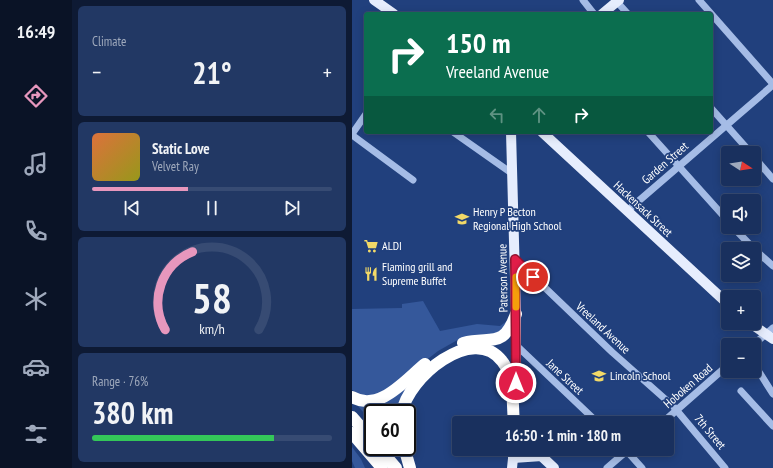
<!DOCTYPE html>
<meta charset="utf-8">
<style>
:root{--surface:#19305e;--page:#223864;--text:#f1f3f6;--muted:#9fa9bc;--line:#374b73;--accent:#e797bd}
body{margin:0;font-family:"PT Sans Narrow",sans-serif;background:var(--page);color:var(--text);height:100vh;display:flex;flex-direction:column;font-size:15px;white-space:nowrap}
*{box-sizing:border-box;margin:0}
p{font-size:13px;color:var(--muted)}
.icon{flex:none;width:22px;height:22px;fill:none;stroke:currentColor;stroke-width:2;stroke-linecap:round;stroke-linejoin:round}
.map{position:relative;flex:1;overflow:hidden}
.side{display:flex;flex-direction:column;gap:6px;padding:6px;background:#0e1a34;width:280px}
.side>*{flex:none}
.hud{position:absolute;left:12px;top:12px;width:349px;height:122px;border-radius:4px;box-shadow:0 2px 10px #0003,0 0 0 1px var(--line);background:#0b6e4f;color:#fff;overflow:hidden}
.needle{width:26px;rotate:102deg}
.buttons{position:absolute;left:369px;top:146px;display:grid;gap:8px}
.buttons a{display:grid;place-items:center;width:40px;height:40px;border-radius:4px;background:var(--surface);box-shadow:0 2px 10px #0003,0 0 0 1px var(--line);font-size:20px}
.speed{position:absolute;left:12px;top:404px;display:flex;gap:8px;font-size:20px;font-weight:700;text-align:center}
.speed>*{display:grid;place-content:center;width:52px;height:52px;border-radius:50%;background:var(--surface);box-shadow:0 2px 10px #0003,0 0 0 1px var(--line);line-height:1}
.speed .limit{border:2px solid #111;border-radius:6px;background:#fff;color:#111}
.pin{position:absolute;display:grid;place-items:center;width:34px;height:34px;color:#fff;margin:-17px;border:2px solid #fff;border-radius:50%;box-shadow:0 1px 4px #0007}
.me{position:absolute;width:44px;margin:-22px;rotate:0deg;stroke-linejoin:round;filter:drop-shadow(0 0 3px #0008)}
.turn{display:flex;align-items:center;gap:14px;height:84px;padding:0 16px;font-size:18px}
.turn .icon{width:52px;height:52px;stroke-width:2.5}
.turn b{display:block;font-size:28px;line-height:34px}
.lanes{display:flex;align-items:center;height:38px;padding:0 16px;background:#0003;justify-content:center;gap:20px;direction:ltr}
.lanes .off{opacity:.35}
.big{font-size:30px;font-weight:600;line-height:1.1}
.side .card{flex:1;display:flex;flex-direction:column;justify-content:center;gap:6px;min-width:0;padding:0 14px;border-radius:6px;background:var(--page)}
.side .dial{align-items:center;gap:0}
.dial svg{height:104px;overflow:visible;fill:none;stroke:var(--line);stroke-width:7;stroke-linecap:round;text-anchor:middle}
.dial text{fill:var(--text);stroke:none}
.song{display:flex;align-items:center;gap:12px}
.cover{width:48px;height:48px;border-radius:6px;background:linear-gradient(135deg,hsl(20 70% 55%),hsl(60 70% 35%))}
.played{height:4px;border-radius:2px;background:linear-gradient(90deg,var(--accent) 40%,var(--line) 40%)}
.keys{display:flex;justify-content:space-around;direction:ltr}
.heat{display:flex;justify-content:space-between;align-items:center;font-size:22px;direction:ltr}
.charge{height:6px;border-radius:3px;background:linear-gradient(90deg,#34c759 76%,var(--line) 0)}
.trip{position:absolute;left:100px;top:416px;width:222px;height:40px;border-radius:4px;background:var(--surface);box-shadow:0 2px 10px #0003,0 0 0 1px var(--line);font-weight:600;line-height:40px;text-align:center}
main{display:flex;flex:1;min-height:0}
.menu{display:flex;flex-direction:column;width:72px;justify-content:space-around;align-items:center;background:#0a1326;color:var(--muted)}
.menu .icon{width:28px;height:28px}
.menu .active{color:var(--accent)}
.menu b{font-size:18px;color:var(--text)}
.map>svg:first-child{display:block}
.green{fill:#35589b}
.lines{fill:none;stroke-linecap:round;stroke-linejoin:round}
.minor{stroke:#a5bce6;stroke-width:7}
.major{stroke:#e6edfd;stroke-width:10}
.highway{stroke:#fff;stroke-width:12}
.route-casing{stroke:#92132f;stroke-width:10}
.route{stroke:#e11d48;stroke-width:7}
.slow{stroke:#f59e0b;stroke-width:7}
.labels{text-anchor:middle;stroke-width:3.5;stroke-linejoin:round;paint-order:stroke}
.street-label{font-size:12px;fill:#fff;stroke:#21407d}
.poi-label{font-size:12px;fill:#fff;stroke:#21407d;text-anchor:start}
</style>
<main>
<nav class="menu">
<b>16:49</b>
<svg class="icon active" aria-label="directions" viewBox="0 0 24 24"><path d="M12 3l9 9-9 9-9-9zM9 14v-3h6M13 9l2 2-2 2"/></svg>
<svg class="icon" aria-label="music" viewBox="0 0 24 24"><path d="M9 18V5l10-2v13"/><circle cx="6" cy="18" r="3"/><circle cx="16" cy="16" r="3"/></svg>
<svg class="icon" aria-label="phone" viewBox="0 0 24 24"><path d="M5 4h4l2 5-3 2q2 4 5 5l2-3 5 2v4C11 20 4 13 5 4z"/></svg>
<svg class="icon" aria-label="climate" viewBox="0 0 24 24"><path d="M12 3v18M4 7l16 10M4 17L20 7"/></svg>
<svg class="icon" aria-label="car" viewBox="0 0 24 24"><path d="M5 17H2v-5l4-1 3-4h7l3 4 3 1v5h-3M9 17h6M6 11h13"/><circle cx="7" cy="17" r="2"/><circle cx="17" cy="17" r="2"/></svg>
<svg class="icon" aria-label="filters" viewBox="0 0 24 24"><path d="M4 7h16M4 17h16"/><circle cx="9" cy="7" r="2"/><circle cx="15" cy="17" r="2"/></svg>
</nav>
<section class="side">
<div class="card"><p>Climate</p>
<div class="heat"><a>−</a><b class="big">21°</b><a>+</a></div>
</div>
<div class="card">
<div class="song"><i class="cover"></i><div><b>Static Love</b><p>Velvet Ray</p></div></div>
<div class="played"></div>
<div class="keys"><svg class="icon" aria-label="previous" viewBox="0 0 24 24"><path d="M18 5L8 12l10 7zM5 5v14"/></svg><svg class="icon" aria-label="pause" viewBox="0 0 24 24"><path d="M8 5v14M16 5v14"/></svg><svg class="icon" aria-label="next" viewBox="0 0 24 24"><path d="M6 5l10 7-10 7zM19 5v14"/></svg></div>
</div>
<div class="card dial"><svg viewBox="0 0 100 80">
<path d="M14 69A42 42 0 1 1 86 69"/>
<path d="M14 69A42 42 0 0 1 35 9" stroke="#e797bd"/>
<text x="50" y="56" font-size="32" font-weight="700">58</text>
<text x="50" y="72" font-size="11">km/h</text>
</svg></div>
<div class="card"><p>Range · 76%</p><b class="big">380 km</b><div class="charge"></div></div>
</section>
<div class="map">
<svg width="421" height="468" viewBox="0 0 421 468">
<rect width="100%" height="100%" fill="#21407d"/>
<!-- green -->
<g class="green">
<path d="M71,301L88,331L125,324L148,326L159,318L156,329L143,335L109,338L86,351L30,395L12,397L0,390V309L50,308V304Z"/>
<path d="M63,380L47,413H21V424L1,400L9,405Z"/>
<path d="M0,447L9,459L13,468H3L0,461Z"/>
</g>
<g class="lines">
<!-- minor -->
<g class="minor">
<path d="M231,0L242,14"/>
<path d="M347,0L421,84"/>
<path d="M265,2L276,14"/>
<path d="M359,108L399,153"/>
<path d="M101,132L161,174"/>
<path d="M296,132L376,221"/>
<path d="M0,134L14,114"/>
<path d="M0,135L61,180"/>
<path d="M402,157L421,179"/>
<path d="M275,211L421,85"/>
<path d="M381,227L402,249"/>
<path d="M402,249L421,266"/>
<path d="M163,259L260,352L321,406L373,468"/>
<path d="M401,345L421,328"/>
<path d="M165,346L246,423"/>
<path d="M402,364L421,394"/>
<path d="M389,391L421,426"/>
<path d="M310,423L376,365"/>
<path d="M273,449L290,468"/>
<path d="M255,468L277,449"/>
</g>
<!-- major -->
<g class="major">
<path d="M22,0L42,14"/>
<path d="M250,14L267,0"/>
<path d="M159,132L164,314V393"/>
<path d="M190,132L376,304"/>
<path d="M398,323L421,339"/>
<path d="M185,452L202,468"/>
<path d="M161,458L190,456"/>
<path d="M160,468L162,449"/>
</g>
<!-- highway -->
<g class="highway">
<path d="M111,343C141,336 151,349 164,314"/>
<path d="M0,397C27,413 53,380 73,364"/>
<path d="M50,413C55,378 121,323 150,361C163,377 160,404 162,423"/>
<path d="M0,417L21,441"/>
<path d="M0,433L30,468"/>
<path d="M26,447L44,468"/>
<path d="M52,447L58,468"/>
</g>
</g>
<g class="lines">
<defs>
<path id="route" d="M164,383L163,259L181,277"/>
</defs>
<!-- route casing -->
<use href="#route" class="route-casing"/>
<!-- route -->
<use href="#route" class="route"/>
<!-- slow -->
<path class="slow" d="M164,277V307"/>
</g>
<!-- icons -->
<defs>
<symbol id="school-bare" viewBox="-9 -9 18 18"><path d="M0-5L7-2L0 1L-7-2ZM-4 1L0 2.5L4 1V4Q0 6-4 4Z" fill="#f2d967" stroke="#21407d" stroke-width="2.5" paint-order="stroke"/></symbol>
<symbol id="supermarket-bare" viewBox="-9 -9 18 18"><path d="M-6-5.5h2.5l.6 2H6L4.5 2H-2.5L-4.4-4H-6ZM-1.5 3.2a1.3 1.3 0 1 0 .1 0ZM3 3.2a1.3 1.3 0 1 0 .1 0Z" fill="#f2d967" stroke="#21407d" stroke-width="2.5" paint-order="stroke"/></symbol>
<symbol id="restaurant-bare" viewBox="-9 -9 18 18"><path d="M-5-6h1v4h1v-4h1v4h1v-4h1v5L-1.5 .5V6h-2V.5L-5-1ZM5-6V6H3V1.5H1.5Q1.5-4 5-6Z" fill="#f2d967" stroke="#21407d" stroke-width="2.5" paint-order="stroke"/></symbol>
</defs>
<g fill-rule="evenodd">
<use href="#school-bare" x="100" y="209" width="20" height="20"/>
<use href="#supermarket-bare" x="9" y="236" width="20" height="20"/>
<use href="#restaurant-bare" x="9" y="264" width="20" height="20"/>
<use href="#school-bare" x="237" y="366" width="20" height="20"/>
</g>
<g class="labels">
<!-- street labels -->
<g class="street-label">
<text transform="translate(313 163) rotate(-41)" y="4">Garden Street</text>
<text transform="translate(291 209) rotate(43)" y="4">Hackensack Street</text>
<text transform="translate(151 278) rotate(-91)" y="4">Paterson Avenue</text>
<text transform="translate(251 328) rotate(43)" y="4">Vreeland Avenue</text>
<text transform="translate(213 377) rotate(43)" y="4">Jane Street</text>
<text transform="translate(336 386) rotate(-41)" y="4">Hoboken Road</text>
<text transform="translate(358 432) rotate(50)" y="4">7th Street</text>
</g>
<!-- poi labels -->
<g class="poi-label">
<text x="121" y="216">Henry P Becton<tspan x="121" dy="14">Regional High School</tspan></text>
<text x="30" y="250">ALDI</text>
<text x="30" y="271">Flaming grill and<tspan x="30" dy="14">Supreme Buffet</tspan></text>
<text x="258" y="380">Lincoln School</text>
</g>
</g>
</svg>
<div class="buttons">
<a><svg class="needle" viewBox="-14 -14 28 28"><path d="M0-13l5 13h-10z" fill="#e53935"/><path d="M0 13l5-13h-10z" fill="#9fa9bc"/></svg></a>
<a><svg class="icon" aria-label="sound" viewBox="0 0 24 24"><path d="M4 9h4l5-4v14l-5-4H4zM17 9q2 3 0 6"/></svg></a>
<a><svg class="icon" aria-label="layers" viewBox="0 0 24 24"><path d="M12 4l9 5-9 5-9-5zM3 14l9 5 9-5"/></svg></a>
<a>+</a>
<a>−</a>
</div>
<div class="speed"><div class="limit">60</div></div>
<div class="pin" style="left:181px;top:277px;background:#d93025"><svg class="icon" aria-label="arrive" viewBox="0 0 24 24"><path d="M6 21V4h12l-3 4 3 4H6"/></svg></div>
<svg class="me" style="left:164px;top:383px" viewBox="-20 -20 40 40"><circle r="17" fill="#e11d48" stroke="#fff" stroke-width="3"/><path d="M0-11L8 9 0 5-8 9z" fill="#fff"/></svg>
<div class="trip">16:50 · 1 min · 180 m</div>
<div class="hud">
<div class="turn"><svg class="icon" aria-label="right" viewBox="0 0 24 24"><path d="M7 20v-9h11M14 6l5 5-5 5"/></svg><div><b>150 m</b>Vreeland Avenue</div></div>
<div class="lanes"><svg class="icon off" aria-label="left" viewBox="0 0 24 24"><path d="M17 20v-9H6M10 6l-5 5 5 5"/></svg><svg class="icon off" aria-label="ahead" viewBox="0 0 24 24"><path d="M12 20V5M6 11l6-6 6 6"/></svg><svg class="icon" aria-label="right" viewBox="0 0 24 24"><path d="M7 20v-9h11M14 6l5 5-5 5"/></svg></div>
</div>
</div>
</main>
